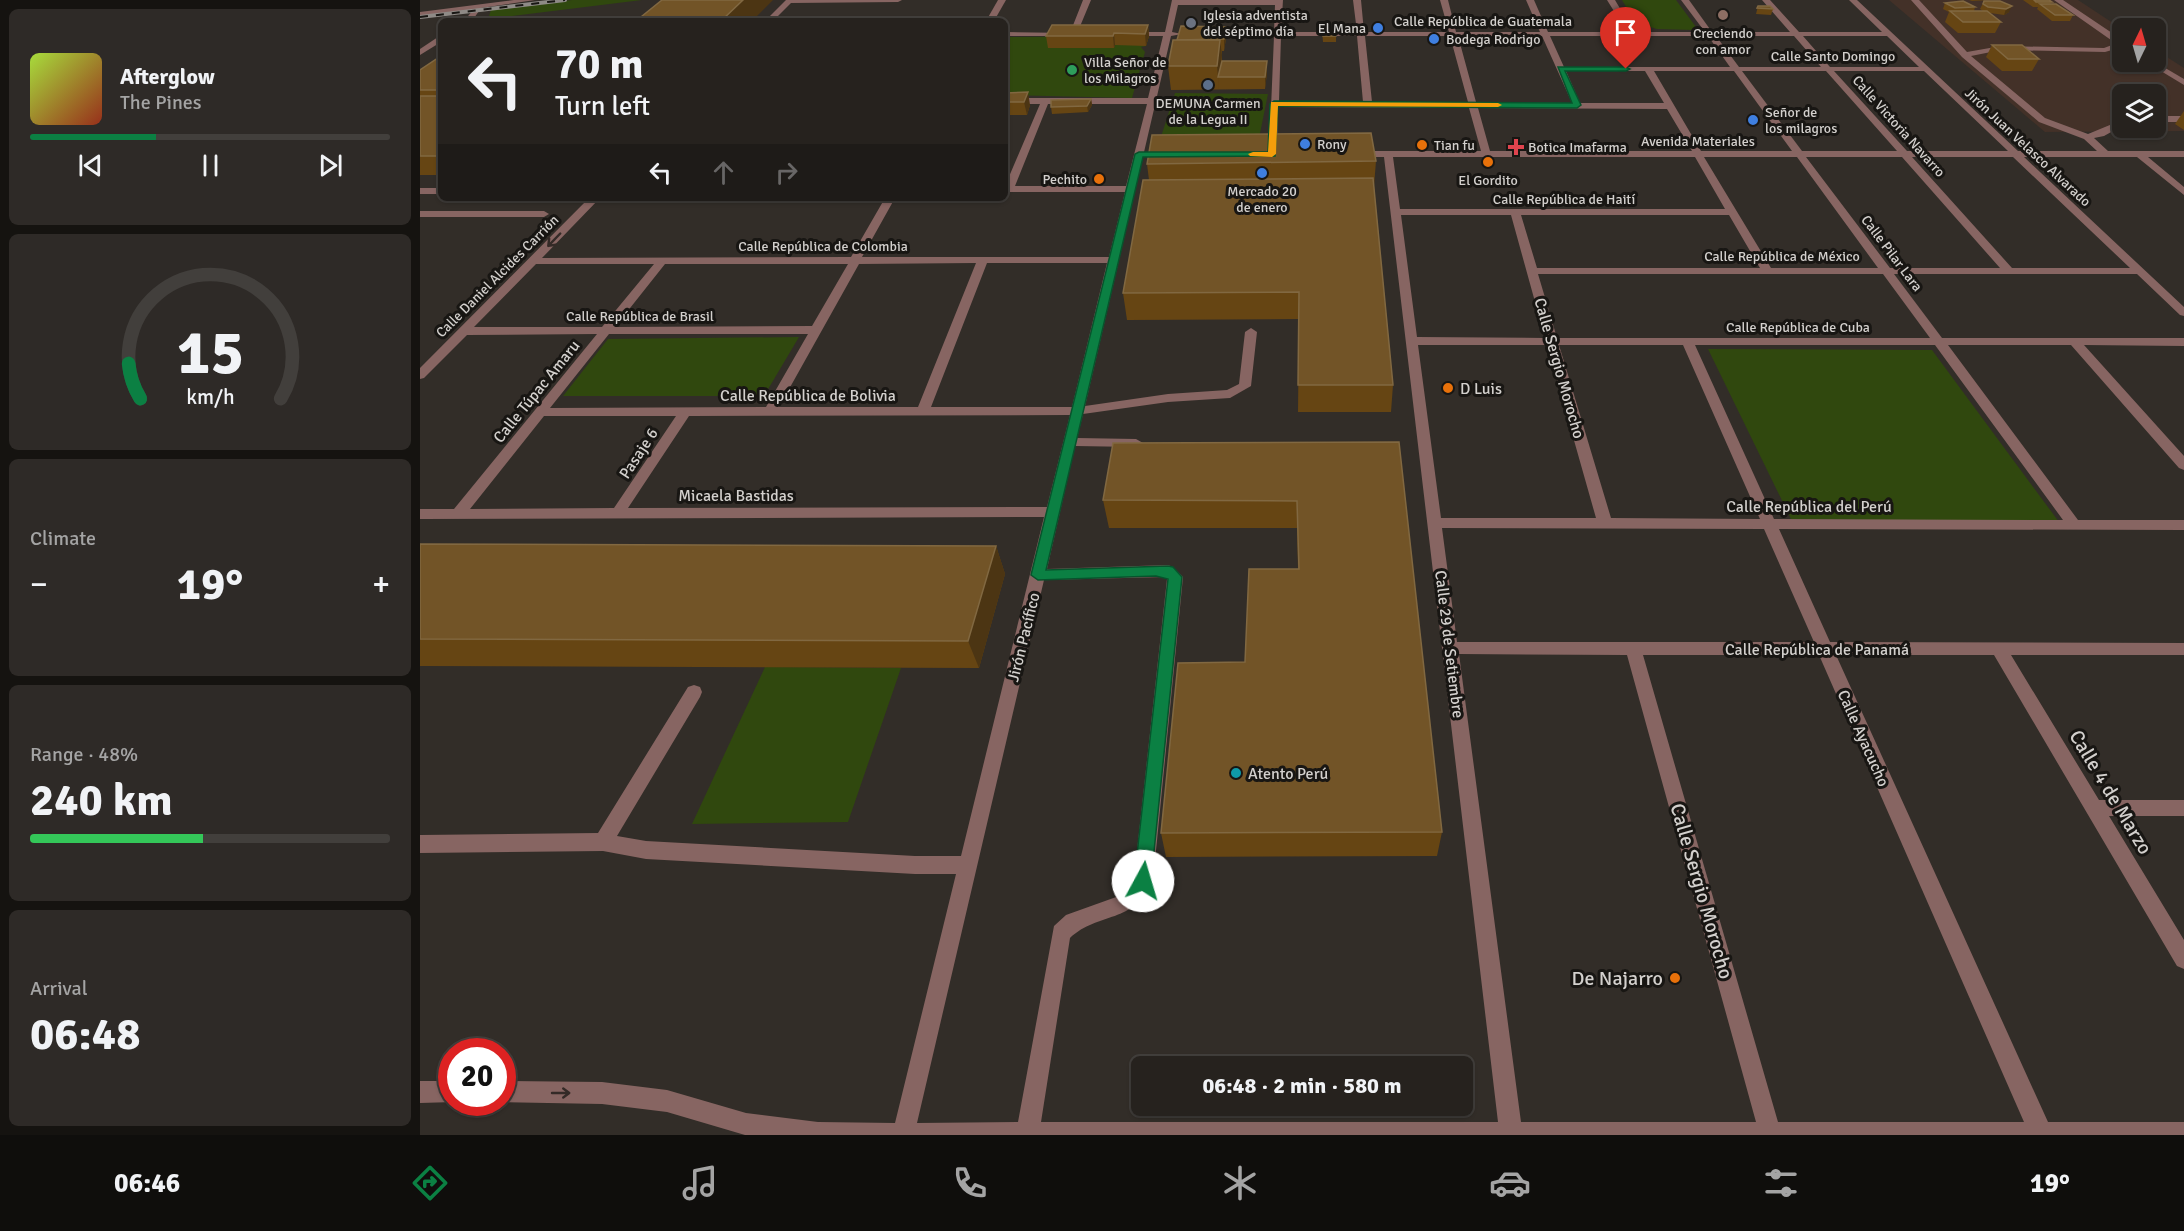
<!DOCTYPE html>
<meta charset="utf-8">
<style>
:root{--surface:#26221e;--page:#2e2a27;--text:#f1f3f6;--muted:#a4a4a4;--line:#423f3c;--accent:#0b8043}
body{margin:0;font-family:Signika,sans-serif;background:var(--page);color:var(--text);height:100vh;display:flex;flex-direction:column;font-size:22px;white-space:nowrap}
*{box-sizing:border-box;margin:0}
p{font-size:20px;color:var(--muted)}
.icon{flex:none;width:33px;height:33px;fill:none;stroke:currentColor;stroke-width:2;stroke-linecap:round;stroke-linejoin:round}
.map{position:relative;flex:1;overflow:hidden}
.side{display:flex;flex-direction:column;gap:9px;padding:9px;background:#151310;width:420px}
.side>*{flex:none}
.hud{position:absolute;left:18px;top:18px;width:570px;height:183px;border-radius:9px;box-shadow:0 2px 4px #0004,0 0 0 2px var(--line);background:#26221e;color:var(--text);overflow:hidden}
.needle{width:39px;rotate:5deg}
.buttons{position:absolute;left:1692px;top:18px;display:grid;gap:12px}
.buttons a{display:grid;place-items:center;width:54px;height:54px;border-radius:9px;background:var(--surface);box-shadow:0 2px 4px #0004,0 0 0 2px var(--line);font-size:30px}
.speed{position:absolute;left:18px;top:1038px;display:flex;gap:12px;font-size:30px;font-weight:700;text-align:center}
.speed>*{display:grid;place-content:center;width:78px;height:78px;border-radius:50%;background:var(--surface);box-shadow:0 2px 4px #0004,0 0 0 2px var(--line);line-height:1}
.speed .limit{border:9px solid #d22;background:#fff;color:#111}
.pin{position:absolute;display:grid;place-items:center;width:51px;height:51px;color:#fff;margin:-62px -26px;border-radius:50% 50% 50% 0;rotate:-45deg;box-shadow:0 0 6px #0007}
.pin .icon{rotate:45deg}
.me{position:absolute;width:66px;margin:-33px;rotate:6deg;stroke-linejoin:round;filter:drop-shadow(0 0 4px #0008)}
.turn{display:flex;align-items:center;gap:21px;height:126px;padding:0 18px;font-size:27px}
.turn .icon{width:78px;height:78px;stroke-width:2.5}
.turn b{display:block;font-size:42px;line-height:51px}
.lanes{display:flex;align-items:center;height:57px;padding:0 18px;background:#0003;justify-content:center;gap:30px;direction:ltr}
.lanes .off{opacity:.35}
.big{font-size:45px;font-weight:700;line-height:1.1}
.side .tile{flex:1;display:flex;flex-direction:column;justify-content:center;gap:9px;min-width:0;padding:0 21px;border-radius:9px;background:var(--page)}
.side .dial{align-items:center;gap:0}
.dial svg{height:156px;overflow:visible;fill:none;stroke:var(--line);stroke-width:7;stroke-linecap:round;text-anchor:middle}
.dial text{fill:var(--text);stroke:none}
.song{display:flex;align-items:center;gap:18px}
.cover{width:72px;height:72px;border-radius:9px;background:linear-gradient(135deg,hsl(80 70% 55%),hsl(10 70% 35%))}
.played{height:6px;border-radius:3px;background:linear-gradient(90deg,var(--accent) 35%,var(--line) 35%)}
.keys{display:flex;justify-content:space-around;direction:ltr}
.heat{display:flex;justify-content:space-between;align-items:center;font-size:33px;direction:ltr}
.charge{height:9px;border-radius:4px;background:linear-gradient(90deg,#34c759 48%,var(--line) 0)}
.trip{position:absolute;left:711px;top:1056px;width:342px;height:60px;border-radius:9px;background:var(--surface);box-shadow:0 2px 4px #0004,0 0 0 2px var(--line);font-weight:700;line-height:60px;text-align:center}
.dock{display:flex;height:96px;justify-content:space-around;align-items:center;background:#0f0e0c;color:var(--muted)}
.dock .icon{width:42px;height:42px}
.dock .selected{color:var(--accent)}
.dock b{font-size:27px;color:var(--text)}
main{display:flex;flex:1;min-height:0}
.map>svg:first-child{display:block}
.industrial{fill:#433128;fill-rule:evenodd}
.green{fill:#30480e}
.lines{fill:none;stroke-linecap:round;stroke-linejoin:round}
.minor{fill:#876562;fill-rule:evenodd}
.rail-casing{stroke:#8e8a86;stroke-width:4}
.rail{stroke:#181613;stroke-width:2;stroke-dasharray:8;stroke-linecap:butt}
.wall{fill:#664513}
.shaded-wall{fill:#4c3513}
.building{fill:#725427;stroke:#816841;stroke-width:1.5}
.oneway{stroke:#342a27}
.route{fill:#0b8043;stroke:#07532c;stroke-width:1.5}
.slow{fill:#f59e0b}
.education-dot{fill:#8d6e63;stroke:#181613;stroke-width:2}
.worship-dot{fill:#6b7280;stroke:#181613;stroke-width:2}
.shop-dot{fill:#3f7fe0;stroke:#181613;stroke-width:2}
.leisure-dot{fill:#2e9e5b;stroke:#181613;stroke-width:2}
.service-dot{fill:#5c6f8a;stroke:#181613;stroke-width:2}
.food-dot{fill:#e8710a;stroke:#181613;stroke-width:2}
.health-dot{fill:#e0444e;stroke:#181613;stroke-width:2}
.culture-dot{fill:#0f9aa8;stroke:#181613;stroke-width:2}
.labels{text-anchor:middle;stroke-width:6;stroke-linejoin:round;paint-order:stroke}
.far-poi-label{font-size:14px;fill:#d3d0cd;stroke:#181613;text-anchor:start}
.far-street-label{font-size:14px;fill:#d3d0cd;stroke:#181613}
.street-label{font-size:16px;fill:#d3d0cd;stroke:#181613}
.poi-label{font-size:16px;fill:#d3d0cd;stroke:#181613;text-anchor:start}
.near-street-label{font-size:20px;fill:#d3d0cd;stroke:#181613}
.near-poi-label{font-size:20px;fill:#d3d0cd;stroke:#181613;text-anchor:end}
</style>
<main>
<section class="side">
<div class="tile">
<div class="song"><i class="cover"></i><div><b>Afterglow</b><p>The Pines</p></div></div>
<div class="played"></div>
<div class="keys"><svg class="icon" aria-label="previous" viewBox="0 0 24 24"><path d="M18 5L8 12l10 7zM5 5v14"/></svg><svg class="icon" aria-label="pause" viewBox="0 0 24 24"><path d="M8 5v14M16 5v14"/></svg><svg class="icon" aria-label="next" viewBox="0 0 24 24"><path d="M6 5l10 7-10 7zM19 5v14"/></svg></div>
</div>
<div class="tile dial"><svg viewBox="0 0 100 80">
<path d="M14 69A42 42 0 1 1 86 69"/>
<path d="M14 69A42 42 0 0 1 8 51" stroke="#0b8043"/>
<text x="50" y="56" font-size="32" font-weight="700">15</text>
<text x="50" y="72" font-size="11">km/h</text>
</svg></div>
<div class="tile"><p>Climate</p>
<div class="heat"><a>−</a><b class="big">19°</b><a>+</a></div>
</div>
<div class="tile"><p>Range · 48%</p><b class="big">240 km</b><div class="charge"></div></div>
<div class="tile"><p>Arrival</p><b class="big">06:48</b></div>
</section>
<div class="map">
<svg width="1764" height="1135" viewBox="0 0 1764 1135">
<rect width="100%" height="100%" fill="#322d28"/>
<!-- industrial -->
<path class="industrial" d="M1469,0H1658L1702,29V62H1736V50L1764,68V131L1625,132ZM1702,94H1736V128H1702Z"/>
<!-- green -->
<g class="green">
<path d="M152,0H222L68,19L71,10Z"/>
<path d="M1202,0H1256L1276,27L1274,30L1237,29L1216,23Z"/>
<path d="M729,36L726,46L721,47L725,52L712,98L585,95V37Z"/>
<path d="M755,93L848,94L838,143H739Z"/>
<path d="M379,337L344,396H143L188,339Z"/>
<path d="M1288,349L1512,350L1639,522L1371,519Z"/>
<path d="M345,667L481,668L428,822L272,824Z"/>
</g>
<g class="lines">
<!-- minor -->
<g class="minor">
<path d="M94,0H115L61,8L52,21H44L53,10L0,16V12Z"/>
<path d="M366,0H482L478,2L371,3L353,21H345Z"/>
<path d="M578,0H586L574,21H566Z"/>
<path d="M663,0H671L656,36H585V32L650,33Z"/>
<path d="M752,0H863L861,32H937L933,0H941L944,32H1029L1020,0H1028L1036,32H1120L1106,0H1114L1128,32H1207L1187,0H1195L1214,32H1285L1261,0H1269L1292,32H1370L1342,0H1350L1379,32H1462L1429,0H1437L1598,151H1677L1664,139L1619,122L1542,57L1491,0H1499L1547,52L1581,46L1684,48L1692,45L1691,40L1634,0H1643L1698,37L1699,48L1685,52L1581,50L1551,56L1625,118L1668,134L1702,120V126L1684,136L1674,138L1688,151H1764V157H1728L1764,187V195L1717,157H1604L1764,307V316L1760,315L1717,274H1474L1522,338H1764V346L1664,345L1764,456V470L1759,468L1651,345H1528L1658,520H1764V530L1359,529L1410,642L1764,643V655H1591L1679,800H1764V816H1689L1764,940V969L1757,966L1574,655H1416L1628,1122H1764V1135H325L247,1112L182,1104L80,1102H82V1081L182,1082L247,1090L326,1113L398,1122L475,1123L536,874H495L226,859L183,851L0,853V835L178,833L268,687L274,685L280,687L282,692L280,697L197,836L226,841L495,856H541L624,517L0,519V509H34L177,334L47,335L4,378L0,379V368L169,198H180L122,258L431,257L465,198H475L442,257H689L705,192H585V186L620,104H585V98H728L743,36H710L706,34L710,32H745ZM758,5H855L854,32H785L781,34L785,36H854L849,156L857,154L858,107L1049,108L1061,151H935L930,154L935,157H964L1078,1122H621L650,938C679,911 713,925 733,881L763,577L753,567L748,565L627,569L655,446L716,447L723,443L716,439L657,438L663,414L748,402L810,398L831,386L837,332L831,328L825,332L819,384L807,390L748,394L665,406L751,36L762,34L752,32ZM861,36H937L943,102L859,101ZM945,36H1030L1048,102H952ZM1038,36H1122L1152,103L1056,102ZM1130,36H1288L1310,67H1144ZM1296,36H1374L1401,67H1319ZM1383,36H1467L1499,67H1410ZM1146,71H1225L1244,103H1160ZM1234,71H1314L1372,151H1281ZM1322,71H1406L1477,151H1382ZM1414,71H1504L1588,151H1487ZM628,104H727L706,186H595ZM1058,108L1247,109L1272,151H1070ZM973,157H1275L1305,209H980ZM1284,157H1377L1458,268H1351ZM1386,157H1482L1580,268H1470ZM1492,157H1593L1710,268H1592ZM981,215H1091L1125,338L997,337ZM1101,215H1309L1340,268H1117ZM556,263L498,407H359L439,264ZM567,263H687L652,407H511ZM116,264H234L182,327H54ZM245,264H428L392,326L195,327ZM1118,274H1463L1510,338H1137ZM189,334H388L346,407L130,408ZM998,345H1127L1176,518H1021ZM1139,345H1263L1340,519L1191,518ZM1275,345H1515L1643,520L1354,519ZM650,415L627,507L208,508L269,416ZM124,416H256L194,508L50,509ZM1022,528L1344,529L1394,642H1037ZM745,577L747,579L714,878L699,896L646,915L634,926L598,1122L497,1123L624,580ZM1039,654L1207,655L1336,1122H1101ZM1223,655H1399L1604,1122H1358Z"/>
<path d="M18,37H21V42L0,55V49Z"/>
<path d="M1726,62H1735L1764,79V85Z"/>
<rect x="1736" y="116" width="28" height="6"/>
<rect x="0" y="188" width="21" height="6"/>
<path d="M0,211H124L129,214L124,217H0Z"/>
<path d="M0,1081H32V1102H34L0,1103Z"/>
</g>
<defs>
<path id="rail" d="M0,17L145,0"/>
</defs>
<!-- rail casing -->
<use href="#rail" class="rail-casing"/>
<!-- rail -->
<use href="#rail" class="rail"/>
</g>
<!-- wall -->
<g class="wall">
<path d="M1549,0H1572L1552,1Z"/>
<path d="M1603,0H1629L1632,2L1630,4L1653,15L1650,21H1632L1617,9L1618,7H1613Z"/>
<path d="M1564,1H1580L1589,12L1584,15L1570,13L1581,22L1575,33H1538L1525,22L1529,12L1523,9L1525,3L1555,7L1554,11H1563L1560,9Z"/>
<path d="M1338,6L1353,9L1351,15L1336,14Z"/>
<path d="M728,25L729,36L726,46L695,45L694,48H628L626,36Z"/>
<path d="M902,30L916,37V42H903Z"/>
<path d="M806,38L804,51H802V61H847V73L845,89L751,90L748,66L757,40Z"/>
<path d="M1572,45L1619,59L1612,71H1582L1566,57Z"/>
<path d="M21,56V175H0V70Z"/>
<path d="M585,93L610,105L607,115H585Z"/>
<path d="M671,99L672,105L668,112L632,114L631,107Z"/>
<path d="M1764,111V130L1755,124Z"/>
<path d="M956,161L954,186L973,385L971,412H878L879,319L707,320L703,293L729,180L727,164Z"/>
<path d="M979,442L1022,832L1017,856L746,857L741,833L825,662L878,569L877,528H689L683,500Z"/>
<path d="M0,544L576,546L585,574L559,668L0,666Z"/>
</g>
<!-- shaded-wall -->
<g class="shaded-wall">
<path d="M323,0H353L332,21H301Z"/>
<path d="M1592,6L1589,12L1584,15L1586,9Z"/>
<path d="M728,25L729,36L726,46L725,34Z"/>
<path d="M806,27V38L804,51V39Z"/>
<path d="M694,33L695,45L694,48L693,36Z"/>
<path d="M800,40L802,55L800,77H798L799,90L797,66Z"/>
<path d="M847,61V73L845,89V77Z"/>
<path d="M608,92L610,105L607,115L604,102Z"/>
<path d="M671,99L672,105L668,112L667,106Z"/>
<path d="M576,546L585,574L559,668L548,641Z"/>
</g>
<!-- building -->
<g class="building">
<path d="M242,0H323L301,21H216Z"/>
<path d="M1614,0H1629L1632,2H1616Z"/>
<path d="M1543,1L1555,7L1535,8L1525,3Z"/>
<path d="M1564,1H1580L1592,6L1586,9L1568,7L1563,4Z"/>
<path d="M1620,4H1636L1653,15H1635Z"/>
<path d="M1338,6H1350L1353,9L1337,8Z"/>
<path d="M1530,11H1567L1581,22H1543Z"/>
<path d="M632,25H728L725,34L694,33L693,36H626Z"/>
<path d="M761,26L806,27L804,39L757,40Z"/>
<path d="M902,30L917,31L916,36H903Z"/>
<path d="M753,40H800L797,66H748Z"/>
<path d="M1572,45H1602L1619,59H1588Z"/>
<path d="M21,56V90H0V70Z"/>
<path d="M802,61H847L845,77H798Z"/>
<path d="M608,92L604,102H585V93Z"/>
<rect x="0" y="96" width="21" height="60"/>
<path d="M671,99L667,106L631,107V100Z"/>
<path d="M951,133L956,161L727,164L732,135Z"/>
<path d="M953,178L973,385H878L879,292L703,293L723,180Z"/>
<path d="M979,442L1022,832L741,833L758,663L825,662L829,569H879L877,501L683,500L693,443Z"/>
<path d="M0,544L576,546L548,641L0,639Z"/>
</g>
<!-- one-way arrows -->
<defs><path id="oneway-shaft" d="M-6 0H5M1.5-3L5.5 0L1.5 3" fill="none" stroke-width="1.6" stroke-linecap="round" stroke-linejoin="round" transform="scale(1.5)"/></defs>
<g class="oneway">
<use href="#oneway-shaft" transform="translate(134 240) rotate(134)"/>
<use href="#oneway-shaft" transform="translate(141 1093)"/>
</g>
<!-- route -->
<path class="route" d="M1138,67H1206L1210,69L1206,71H1145L1161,105L1157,108L858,106L855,156L723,157L626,570L748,566L753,567L762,577L731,881L729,887L723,889L716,887L714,881L748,579L736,576L618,580L611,575L715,154L719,152H848L850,104L854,101L1152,103Z"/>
<!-- slow -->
<path class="slow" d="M851,102L1078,103L1082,105L1078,107L858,106L856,154L852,157L830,156L828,154L833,152H848Z"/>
<!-- markers -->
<circle class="education-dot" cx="1303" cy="15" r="6"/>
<circle class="worship-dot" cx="771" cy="23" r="6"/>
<g class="shop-dot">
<circle cx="958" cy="28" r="6"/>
<circle cx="1014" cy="39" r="6"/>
<circle cx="1333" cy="120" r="6"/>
<circle cx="885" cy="144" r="6"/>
<circle cx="842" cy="173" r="6"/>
</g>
<circle class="leisure-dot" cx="652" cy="70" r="6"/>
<circle class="service-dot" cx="788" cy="85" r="6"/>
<g class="food-dot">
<circle cx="1002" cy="145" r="6"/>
<circle cx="1068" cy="162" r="6"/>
<circle cx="679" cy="179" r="6"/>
<circle cx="1028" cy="388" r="6"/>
<circle cx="1255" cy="978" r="6"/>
</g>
<path class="health-dot" d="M1093 138h6v6h6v6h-6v6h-6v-6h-6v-6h6z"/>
<circle class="culture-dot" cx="816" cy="773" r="6"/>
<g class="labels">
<!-- far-poi labels -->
<g class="far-poi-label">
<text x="783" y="20">Iglesia adventista<tspan x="783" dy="16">del séptimo día</tspan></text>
<text x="946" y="33" text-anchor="end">El Mana</text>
<text x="1303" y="38" text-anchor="middle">Creciendo<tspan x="1303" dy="16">con amor</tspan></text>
<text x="1026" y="44">Bodega Rodrigo</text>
<text x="664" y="67">Villa Señor de<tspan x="664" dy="16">los Milagros</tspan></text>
<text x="788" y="108" text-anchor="middle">DEMUNA Carmen<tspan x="788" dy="16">de la Legua II</tspan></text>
<text x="1345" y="117">Señor de<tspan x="1345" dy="16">los milagros</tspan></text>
<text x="897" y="149">Rony</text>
<text x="1014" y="150">Tian fu</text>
<text x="1108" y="152">Botica Imafarma</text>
<text x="667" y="184" text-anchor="end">Pechito</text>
<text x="1068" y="185" text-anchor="middle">El Gordito</text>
<text x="842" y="196" text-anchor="middle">Mercado 20<tspan x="842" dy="16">de enero</tspan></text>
</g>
<!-- far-street labels -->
<g class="far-street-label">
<text x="1063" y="26">Calle República de Guatemala</text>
<text x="1413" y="61">Calle Santo Domingo</text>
<text transform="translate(1479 126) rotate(48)" y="5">Calle Victoria Navarro</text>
<text x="1278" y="146">Avenida Materiales</text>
<text transform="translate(1608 147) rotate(43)" y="5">Jirón Juan Velasco Alvarado</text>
<text x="1144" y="204">Calle República de Haití</text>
<text x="403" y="251">Calle República de Colombia</text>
<text transform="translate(1472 253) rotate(53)" y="5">Calle Pilar Lara</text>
<text x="1362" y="261">Calle República de México</text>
<text transform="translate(77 276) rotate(-45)" y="5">Calle Daniel Alcides Carrión</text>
<text x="220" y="321">Calle República de Brasil</text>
<text x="1378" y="332">Calle República de Cuba</text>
</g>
<!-- street labels -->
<g class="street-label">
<text transform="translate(1140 368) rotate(74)" y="6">Calle Sergio Morocho</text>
<text transform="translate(116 391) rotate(-51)" y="6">Calle Túpac Amaru</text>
<text x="388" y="401">Calle República de Bolivia</text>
<text transform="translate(218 453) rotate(-57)" y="6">Pasaje 6</text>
<text x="316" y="501">Micaela Bastidas</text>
<text x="1389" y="512">Calle República del Perú</text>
<text transform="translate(603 637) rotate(-76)" y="6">Jirón Pacífico</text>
<text transform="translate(1030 644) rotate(83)" y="6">Calle 29 de Setiembre</text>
<text x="1397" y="655">Calle República de Panamá</text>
<text transform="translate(1444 738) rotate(66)" y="6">Calle Ayacucho</text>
</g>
<!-- poi labels -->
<g class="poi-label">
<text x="1040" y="394">D Luis</text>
<text x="828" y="779">Atento Perú</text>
</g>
<!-- near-street labels -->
<g class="near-street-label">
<text transform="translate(1691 792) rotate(59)" y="7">Calle 4 de Marzo</text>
<text transform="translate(1282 891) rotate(74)" y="7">Calle Sergio Morocho</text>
</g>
<!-- near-poi labels -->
<g class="near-poi-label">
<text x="1243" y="985">De Najarro</text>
</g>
</g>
</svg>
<div class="buttons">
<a><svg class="needle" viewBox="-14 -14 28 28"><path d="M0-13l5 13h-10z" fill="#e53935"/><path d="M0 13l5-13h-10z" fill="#a4a4a4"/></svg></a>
<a><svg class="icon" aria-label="layers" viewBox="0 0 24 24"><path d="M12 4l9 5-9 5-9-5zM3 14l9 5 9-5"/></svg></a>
</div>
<div class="speed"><div class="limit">20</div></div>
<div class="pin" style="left:1206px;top:69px;background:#d93025"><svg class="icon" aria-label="arrive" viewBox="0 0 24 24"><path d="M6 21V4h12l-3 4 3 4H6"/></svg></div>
<svg class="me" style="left:723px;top:881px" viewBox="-20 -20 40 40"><circle r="19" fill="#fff"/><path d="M0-13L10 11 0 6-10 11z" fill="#0b8043"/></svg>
<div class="trip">06:48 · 2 min · 580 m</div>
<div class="hud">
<div class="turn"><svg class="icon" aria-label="left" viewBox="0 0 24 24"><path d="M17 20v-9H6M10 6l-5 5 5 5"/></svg><div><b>70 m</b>Turn left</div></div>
<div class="lanes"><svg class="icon" aria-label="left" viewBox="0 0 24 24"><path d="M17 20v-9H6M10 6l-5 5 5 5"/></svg><svg class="icon off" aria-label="ahead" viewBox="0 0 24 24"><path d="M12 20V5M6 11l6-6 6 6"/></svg><svg class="icon off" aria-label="right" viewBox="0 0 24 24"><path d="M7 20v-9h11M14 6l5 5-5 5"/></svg></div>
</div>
</div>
</main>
<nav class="dock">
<b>06:46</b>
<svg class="icon selected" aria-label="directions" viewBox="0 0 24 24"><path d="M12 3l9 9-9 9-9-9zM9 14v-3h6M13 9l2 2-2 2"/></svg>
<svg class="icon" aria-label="music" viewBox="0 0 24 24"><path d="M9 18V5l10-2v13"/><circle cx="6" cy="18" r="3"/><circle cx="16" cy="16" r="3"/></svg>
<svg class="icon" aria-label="phone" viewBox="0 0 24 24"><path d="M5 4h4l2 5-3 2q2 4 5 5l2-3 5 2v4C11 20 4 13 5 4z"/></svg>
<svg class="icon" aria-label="climate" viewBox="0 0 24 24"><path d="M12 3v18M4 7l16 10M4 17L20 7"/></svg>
<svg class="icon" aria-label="car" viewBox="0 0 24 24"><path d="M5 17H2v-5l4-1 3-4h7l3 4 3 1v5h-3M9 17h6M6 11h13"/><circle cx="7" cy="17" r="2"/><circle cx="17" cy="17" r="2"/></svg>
<svg class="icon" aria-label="filters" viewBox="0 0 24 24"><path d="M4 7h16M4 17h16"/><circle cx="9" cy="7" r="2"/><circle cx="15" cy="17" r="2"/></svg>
<b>19°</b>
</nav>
